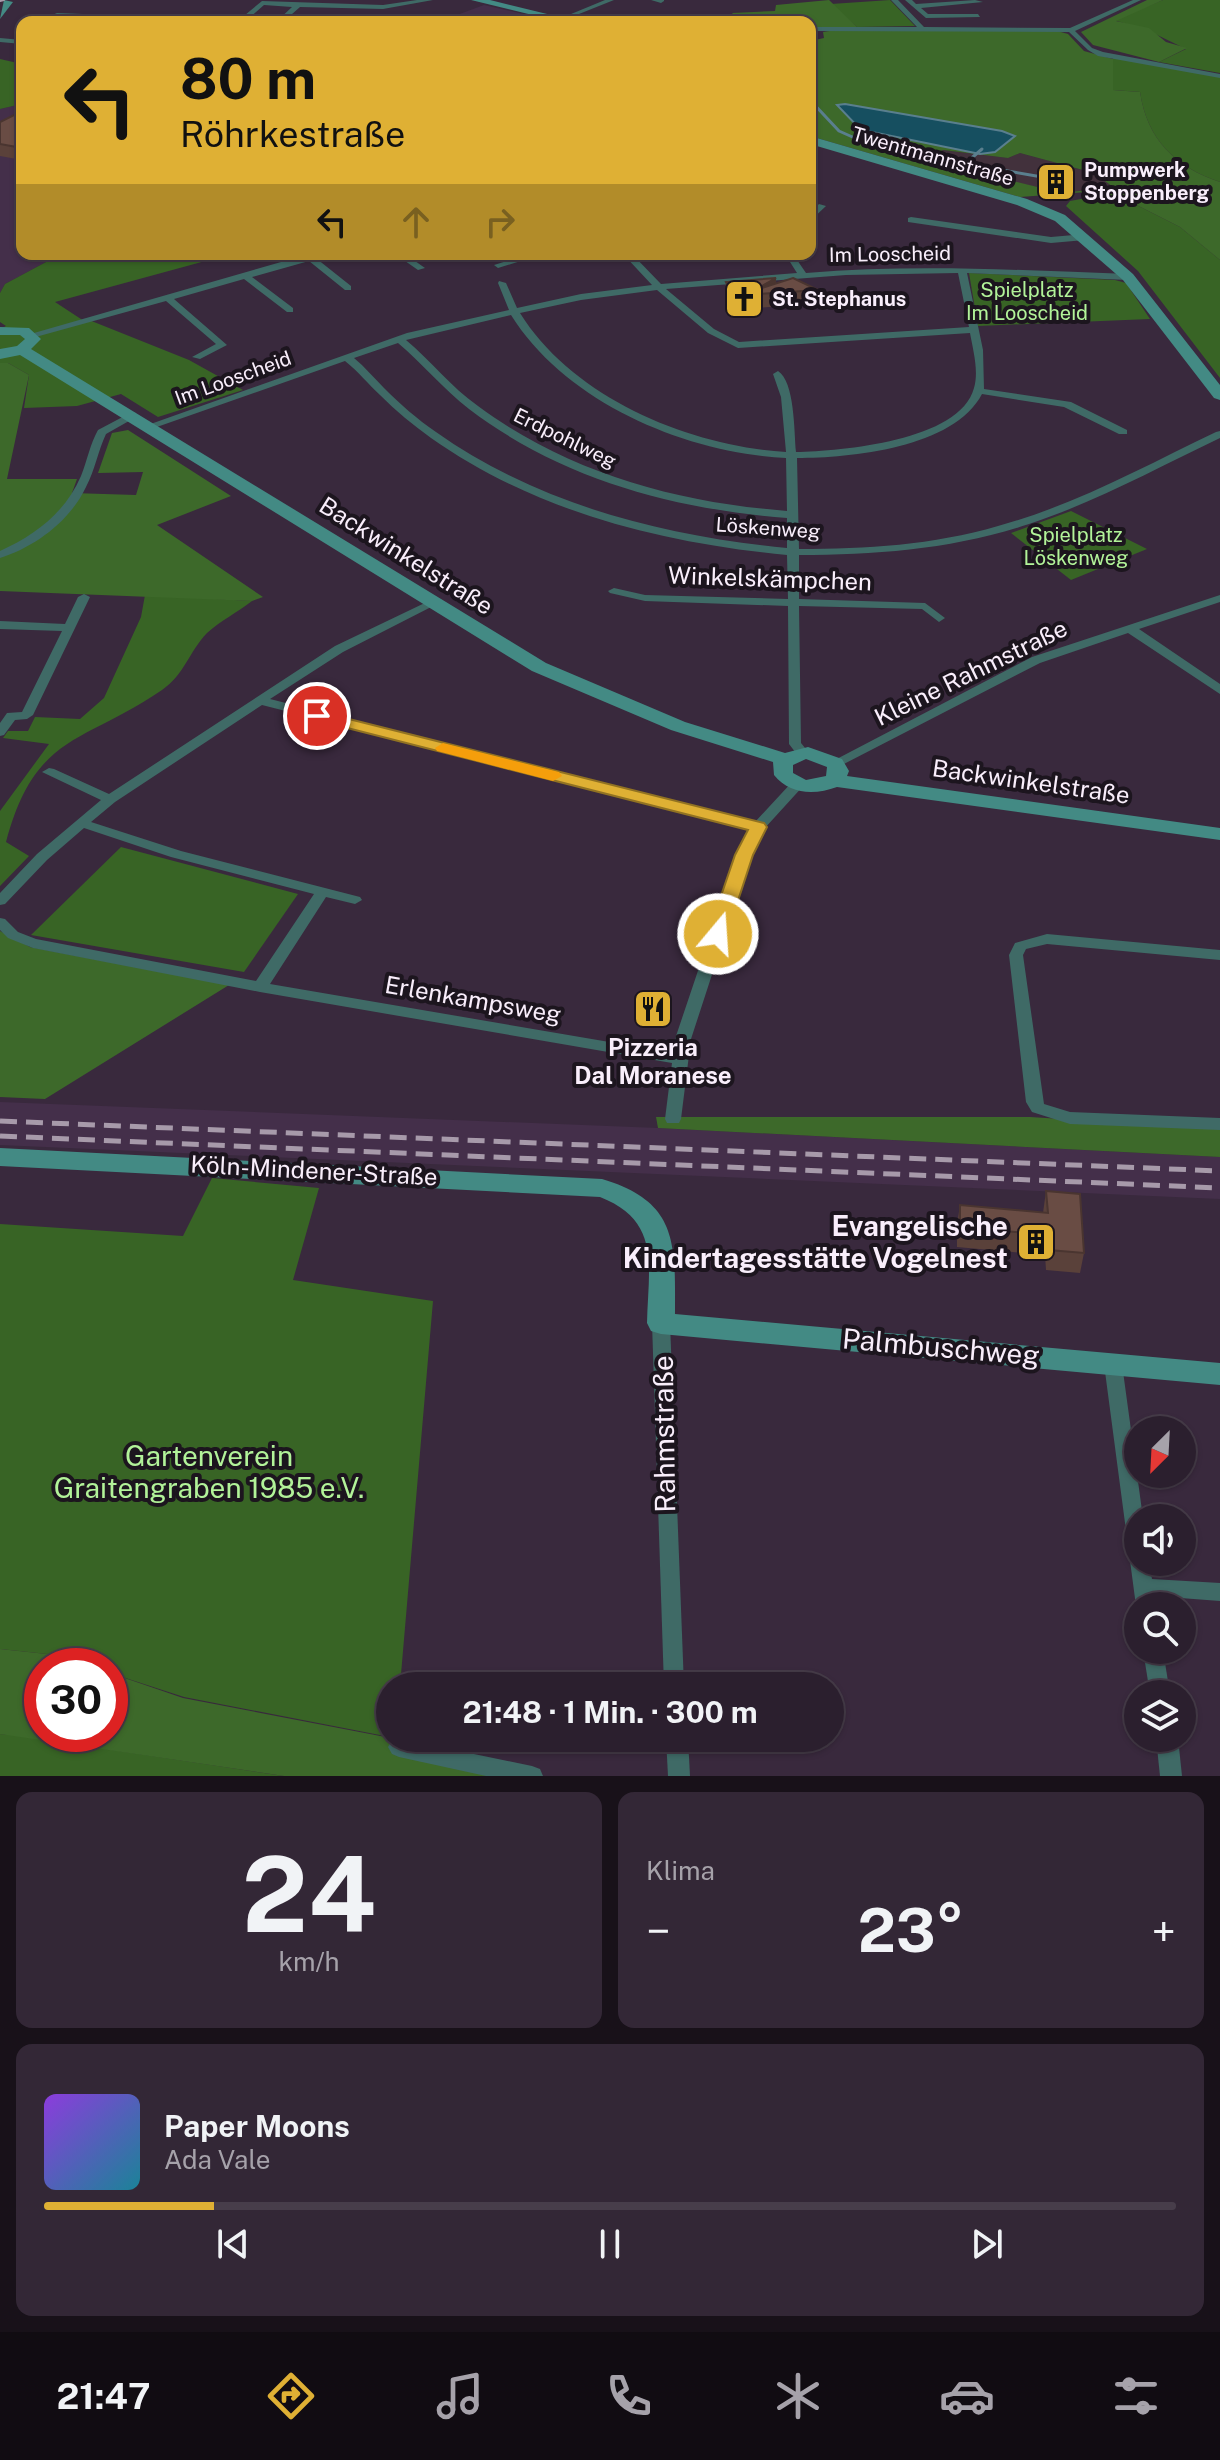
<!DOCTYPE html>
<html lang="de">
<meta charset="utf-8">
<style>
:root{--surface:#2b1f2e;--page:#332736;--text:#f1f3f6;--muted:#a6a2aa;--line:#473d4a;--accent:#dfb034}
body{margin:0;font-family:"Public Sans",sans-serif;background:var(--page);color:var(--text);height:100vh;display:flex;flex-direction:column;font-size:30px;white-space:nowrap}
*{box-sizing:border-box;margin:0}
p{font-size:26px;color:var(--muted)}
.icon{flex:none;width:44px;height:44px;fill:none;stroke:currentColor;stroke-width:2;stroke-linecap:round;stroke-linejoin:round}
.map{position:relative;height:1776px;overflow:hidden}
.side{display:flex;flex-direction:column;gap:16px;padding:16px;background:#181119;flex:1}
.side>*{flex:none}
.hud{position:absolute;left:16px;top:16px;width:800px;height:244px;border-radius:16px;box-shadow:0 2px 6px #0004,0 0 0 2px var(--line);background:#dfb034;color:#111;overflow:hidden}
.needle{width:52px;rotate:204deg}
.tools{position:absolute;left:1124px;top:1416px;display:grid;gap:16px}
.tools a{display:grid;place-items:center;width:72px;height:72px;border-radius:50%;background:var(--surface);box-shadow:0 2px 6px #0004,0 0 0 2px var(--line);font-size:40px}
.speed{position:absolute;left:24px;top:1648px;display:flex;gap:16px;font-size:40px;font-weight:700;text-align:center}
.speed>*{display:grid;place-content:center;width:104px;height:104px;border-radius:50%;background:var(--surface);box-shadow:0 2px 6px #0004,0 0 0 2px var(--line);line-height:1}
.speed .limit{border:12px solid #d22;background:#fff;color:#111}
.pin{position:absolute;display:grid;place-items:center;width:68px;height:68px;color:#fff;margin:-34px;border:4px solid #fff;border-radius:50%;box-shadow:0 2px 8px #0007}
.me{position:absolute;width:88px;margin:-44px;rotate:18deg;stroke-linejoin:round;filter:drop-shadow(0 0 6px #0008)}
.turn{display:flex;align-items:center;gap:28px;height:168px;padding:0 32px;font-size:36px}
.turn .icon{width:104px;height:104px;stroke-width:2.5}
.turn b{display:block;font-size:56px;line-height:68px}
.lanes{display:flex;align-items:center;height:76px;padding:0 32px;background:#0003;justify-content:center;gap:40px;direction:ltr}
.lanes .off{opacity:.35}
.big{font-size:60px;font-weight:700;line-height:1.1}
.side .tile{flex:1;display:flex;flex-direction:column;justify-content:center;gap:12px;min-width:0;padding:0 28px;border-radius:16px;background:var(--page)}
.side .dial{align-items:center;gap:0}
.dial b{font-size:104px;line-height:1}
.song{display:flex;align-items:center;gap:24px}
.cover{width:96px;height:96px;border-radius:12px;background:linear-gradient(135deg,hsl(270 70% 55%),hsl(190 70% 35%))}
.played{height:8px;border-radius:4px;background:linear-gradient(90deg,var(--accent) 15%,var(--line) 15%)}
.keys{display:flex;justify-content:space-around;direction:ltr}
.heat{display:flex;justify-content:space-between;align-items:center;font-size:44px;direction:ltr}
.side .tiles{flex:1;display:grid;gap:16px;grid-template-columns:1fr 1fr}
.tile:last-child{grid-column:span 2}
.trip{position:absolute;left:376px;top:1672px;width:468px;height:80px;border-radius:40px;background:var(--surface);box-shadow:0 2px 6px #0004,0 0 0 2px var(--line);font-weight:700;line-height:80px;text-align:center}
.menu{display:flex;height:128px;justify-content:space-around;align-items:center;background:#110c12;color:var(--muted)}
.menu .icon{width:56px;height:56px}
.menu .on{color:var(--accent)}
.menu b{font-size:36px;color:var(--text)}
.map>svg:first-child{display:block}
.built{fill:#442f4a}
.industrial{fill:#42313c}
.green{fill:#386425}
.forest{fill:#3d692a;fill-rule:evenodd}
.water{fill:#164f60;stroke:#5a7f8e;stroke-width:2}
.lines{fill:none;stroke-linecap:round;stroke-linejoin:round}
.stream{stroke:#5a7f8e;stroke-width:3}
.street{fill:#3f6a66;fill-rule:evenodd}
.secondary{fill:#438a84;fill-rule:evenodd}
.tram{stroke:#a79aaa;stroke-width:2}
.rail{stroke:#a79aaa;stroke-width:5;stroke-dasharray:17 9;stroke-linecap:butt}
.wall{fill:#5a413a}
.shaded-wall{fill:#4a3530}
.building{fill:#694c44;stroke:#4a3530;stroke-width:2}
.route{fill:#dfb034;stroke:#917222;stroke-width:2}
.slow{fill:#f59e0b}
.labels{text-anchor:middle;stroke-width:8;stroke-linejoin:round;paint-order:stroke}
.far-street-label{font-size:20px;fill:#f9eefb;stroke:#1c151e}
.far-poi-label{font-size:20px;font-weight:bold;fill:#f9eefb;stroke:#1c151e;text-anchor:start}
.far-park-label{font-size:20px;fill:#b2f399;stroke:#1c151e}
.street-label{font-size:24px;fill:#f9eefb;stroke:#1c151e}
.poi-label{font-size:24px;font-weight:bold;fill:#f9eefb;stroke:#1c151e}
.near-poi-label{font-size:28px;font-weight:bold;fill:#f9eefb;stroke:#1c151e;text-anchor:end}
.near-street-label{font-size:28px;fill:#f9eefb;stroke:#1c151e}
.near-park-label{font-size:28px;fill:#b2f399;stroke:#1c151e}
</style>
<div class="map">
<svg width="1220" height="1776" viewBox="0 0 1220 1776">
<rect width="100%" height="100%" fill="#39293d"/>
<!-- built -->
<g class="built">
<path d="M484,5L554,21L416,22L457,15Z"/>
<path d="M22,104V254H61L5,284L0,293V109Z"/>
<path d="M0,1102L658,1128L1220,1157V1199L0,1145Z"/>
</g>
<!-- industrial -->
<path class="industrial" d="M943,150L1008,158L1020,153L1094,173L1114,188L1062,193L925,161Z"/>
<!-- green -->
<g class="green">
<path d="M890,0L915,26L857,27L831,4Z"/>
<path d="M1163,0H1220V73L1159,62L1186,49L1149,31L1114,20Z"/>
<path d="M1113,57L1220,77V182C1175,167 1147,139 1140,92L1113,90Z"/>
<path d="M0,59L22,64V104L0,109Z"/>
<path d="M1113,193L1180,227L1220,260V378L1138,271L1066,206L1070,201Z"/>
<path d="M61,254H231L55,302L84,321L89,320L189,360L243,390L158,417L121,394L77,406L24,408L29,375L8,363H0V329L6,326L0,322V293L5,284Z"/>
<path d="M969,273L1115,280L1126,283L1150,319L978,326Z"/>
<path d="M1071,511L1147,549L1071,580L1011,533Z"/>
<path d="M145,595L252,601C238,612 220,621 207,633C189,652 184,675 162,690C83,744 35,733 6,842L29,856L0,886V811L49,744L3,738L8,731H28L35,717L80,719L104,698L141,617Z"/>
<path d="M121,847L298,894L244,972L31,935Z"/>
<path d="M212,1178L319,1188L293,1280L433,1301L400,1686H390V1737L184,1697L110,1673V1666H90L56,1655L0,1649V1224L183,1236Z"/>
<path d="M0,1734L13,1735L284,1776H0Z"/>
</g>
<!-- forest -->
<g class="forest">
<path d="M829,0L857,27H810V22H740L732,13L775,11L776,5Z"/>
<path d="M1147,0H1163L1116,21L1149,28L1166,42L1187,48L1159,62L1093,45L1081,32Z"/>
<path d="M836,30L1057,31L1068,34L1084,51L1113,59V90L1140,92C1147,139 1175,167 1220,182V260L1180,227L1113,193L1100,191L1020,197L810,136V41L824,38L823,32ZM845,104L1002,131L1014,137L980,154L867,131L859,128L838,105ZM943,150L1008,158L1020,153L1094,173L1113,187L1062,193L926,160Z"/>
<path d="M0,363H8L29,375L7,479H77L72,493L136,495L143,472L98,473L112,433L128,430L231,496L157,525L263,597L252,601L0,591Z"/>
<path d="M0,931L30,947L229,985L45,1099L0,1097Z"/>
<path d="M656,1117H1030L1220,1129V1157L658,1128Z"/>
<path d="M0,1649L56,1655L88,1666H42V1734H110V1673L183,1698L396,1739L515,1776H284L0,1734Z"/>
</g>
<!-- water -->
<path class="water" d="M845,104L1002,131L1015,136L995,152L980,154L867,131L859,128L837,105Z"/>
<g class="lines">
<!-- stream -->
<g class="stream">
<path d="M810,100L839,131L857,139L987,167"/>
<path d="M967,162L982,149"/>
<path d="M996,169L1042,177"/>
</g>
<!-- street -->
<g class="street">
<path d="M417,0H433L383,9L300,7L283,22H276L292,7L264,5L247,20L248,22L58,17L45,22H36L57,13L239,20L262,1L383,5Z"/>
<path d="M605,0H614L564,20L559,19Z"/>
<path d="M651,0H664V1L661,3Z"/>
<path d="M891,0H898L924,27L1070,28L1133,0H1141L1075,31L1092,48L1103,52L1220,74V78L1098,56L1088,50L1069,32L810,31V27H917Z"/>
<path d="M905,0H912L916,4L975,0L983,2L921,8L928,14H978L980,17L926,18Z"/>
<path d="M0,38L22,40V44L0,42Z"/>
<path d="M819,204L826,206L810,221V213Z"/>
<path d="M911,217L1051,237L1085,234L1089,237L1085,240L1051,243L908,222V218Z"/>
<path d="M309,254H329L317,259L351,286V290H345L309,261L252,277L293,308V312H287L244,279L174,299L227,345L200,359L192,357L216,344L166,301L32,338L27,335Z"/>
<path d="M395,254H405L425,268L418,270Z"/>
<path d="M529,254H543L498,268L494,265Z"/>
<path d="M623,254H632L661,284L797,273L785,254H793L806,273C913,264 1020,270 1128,274L1132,277L1128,280L967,273L983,350L984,389L1071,402L1127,430V434H1119L1064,407L982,394C954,448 850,458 797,458L799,549C866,549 933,545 998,526C1075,505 1145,466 1216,432L1220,431V438C1157,468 1096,502 1029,524C954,549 877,555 799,555V599L925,603L945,618L939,622L922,609L799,606L801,743L810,754L804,758L799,757L789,744L788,606L645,601L610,593L608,591L614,588L645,595L788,599L787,555C662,543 536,512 431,438C413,425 396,411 380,395C368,384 358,371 345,361L154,428L145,426L407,333L509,310L498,283L499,281L506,283L517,308L581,294L652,285ZM958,273L969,327L739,342L714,329L666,289L846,275ZM657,290L708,333L738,348L970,333C973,350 979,371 974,388C960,441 841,451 796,452C794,431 795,382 778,371L773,374L781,397L786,452C689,446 573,398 520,313L581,300ZM511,315C566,403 686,453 786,458L787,511C676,502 569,473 478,406C451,387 431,361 406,340ZM398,343C422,363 443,389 469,409C561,479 673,509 787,518V548C664,536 539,505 436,432C417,419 400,404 384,388C374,378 365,367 354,358Z"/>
<path d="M132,412L136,413V417L106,434C98,451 95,470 86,487C70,521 35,547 0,558V551C35,535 65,513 81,476C87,461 90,444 98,430Z"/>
<path d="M84,594L90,597L33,715L27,719L15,720L4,735L0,736V723L7,713L22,712L62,631L0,629V621L65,624L78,597Z"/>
<path d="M1220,595V602L1139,629L1220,684V694L1128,633L1040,663L840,766L835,767L829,763L1032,657Z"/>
<path d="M431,600L437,603L435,605L343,652L270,699L755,822L793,781H803L805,784L764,829L751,855L691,1039L681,1119L679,1123H667L665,1119L672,1063L260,992L33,948L8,938L0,930V918L5,919L18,932L36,939L256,981L314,894L171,857L84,828L47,860L5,904L0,905V893L37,854L101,800L42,772L49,768L54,769L109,794L335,646ZM262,705L750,829L737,855L675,1039L674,1053L270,984L326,897L355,904L362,900L360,897L181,851L91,822L115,802Z"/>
<path d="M1047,934L1220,950V960L1047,944L1026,949L1023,955L1044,1104L1070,1112L1220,1118V1130L1070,1124L1032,1112L1026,1102L1009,955L1015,943Z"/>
<path d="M661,1316L667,1318L670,1323L684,1686H664L652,1323L655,1318Z"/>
<path d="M1113,1357L1119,1359L1122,1364L1143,1518H1138V1562H1149L1152,1579L1220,1583V1601L1154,1596L1156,1606H1138V1610L1136,1606L1104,1364L1107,1359Z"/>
<path d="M1143,1650H1163L1170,1694H1150Z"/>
<path d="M397,1738L532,1766L540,1769L543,1776H486L399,1757L392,1754L388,1747L392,1740Z"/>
<path d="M666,1738H688L690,1776H668Z"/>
<path d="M1156,1738H1178L1182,1776H1160Z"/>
</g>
<!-- secondary -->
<g class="secondary">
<path d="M4,0L13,2L0,19Z"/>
<path d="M471,0H490L580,22H561Z"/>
<path d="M810,136L1027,199L1065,215L1133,274L1220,385V400L1214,398L1123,280L1055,221L1017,205L810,144Z"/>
<path d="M0,327L29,328L41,339L31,349L546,663L685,722L785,753L808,747L842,759L849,771L847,776L1220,828V840L837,787C815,795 790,795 774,775L773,762L671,730L532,671L20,355L0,359V349L17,346L25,339L20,335H0ZM806,759L827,767L826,776L806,780L793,773V765Z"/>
<path d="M0,1148L602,1179C679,1202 675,1244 675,1314L1220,1363V1385L661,1334L651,1331L647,1323C648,1268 662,1221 600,1197L0,1166Z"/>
</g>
<!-- tram -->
<path class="tram" d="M0,1L4,0"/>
<!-- rail -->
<g class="rail">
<path d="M0,1121L1220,1171"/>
<path d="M0,1136L1220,1188"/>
</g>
</g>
<!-- wall -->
<g class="wall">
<path d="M22,114V160L0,156V122Z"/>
<path d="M726,282L776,283L818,290V304L756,308L755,303L748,308L732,307L725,295Z"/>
<path d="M662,995V1001L656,1018L643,1016V1010Z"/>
<path d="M1046,1191L1084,1253L1080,1273L1046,1270L1045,1255L957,1247V1225L960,1205L1043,1213Z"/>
</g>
<!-- shaded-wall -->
<g class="shaded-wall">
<path d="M776,278V291L756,290Z"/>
<path d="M756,290L755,303L748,308V294Z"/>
<path d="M662,995V1001L656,1018L657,1012Z"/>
</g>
<!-- building -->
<g class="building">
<path d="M18,113L22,114V148L0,144V122Z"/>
<path d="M776,278L748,294L732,293L726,282Z"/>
<path d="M793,278L818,290L757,294L756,290Z"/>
<path d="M649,993L662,995L657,1012L643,1010Z"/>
<path d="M1046,1191L1080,1194L1084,1253L1049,1250V1235L960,1227V1205L1048,1213Z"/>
</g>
<!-- route -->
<path class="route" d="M317,711L764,823L767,827L753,855L727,934L718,940L708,934L735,855L748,830L312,719L309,716Z"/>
<!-- slow -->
<path class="slow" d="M443,743L559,772L562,776L553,781L437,751L435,748Z"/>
<!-- icons -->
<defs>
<symbol id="building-square" viewBox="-11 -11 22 22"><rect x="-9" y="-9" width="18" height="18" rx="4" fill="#dfb034" stroke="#1c151e"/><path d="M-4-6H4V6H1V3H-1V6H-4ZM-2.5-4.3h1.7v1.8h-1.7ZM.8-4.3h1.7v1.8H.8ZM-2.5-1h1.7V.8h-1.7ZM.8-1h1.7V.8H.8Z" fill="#111"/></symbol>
<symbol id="church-square" viewBox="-11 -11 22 22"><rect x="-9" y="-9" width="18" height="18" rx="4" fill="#dfb034" stroke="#1c151e"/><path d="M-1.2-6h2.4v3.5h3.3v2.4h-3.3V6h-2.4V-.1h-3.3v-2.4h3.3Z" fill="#111"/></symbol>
<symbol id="restaurant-square" viewBox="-11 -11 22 22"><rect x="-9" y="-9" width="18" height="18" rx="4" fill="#dfb034" stroke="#1c151e"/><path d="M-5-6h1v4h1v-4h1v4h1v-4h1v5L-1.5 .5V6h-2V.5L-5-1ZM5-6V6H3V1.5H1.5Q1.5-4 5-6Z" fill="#111"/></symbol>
</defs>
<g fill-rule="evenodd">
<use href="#building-square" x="1034" y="160" width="44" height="44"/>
<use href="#church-square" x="722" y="277" width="44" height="44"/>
<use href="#restaurant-square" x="631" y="987" width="44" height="44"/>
<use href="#building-square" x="1014" y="1220" width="44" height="44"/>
</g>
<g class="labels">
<!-- far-street labels -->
<g class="far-street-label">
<text transform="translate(933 156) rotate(16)" y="7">Twentmannstraße</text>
<text transform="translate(890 254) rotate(-1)" y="7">Im Looscheid</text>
<text transform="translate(233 378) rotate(-20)" y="7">Im Looscheid</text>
<text transform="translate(565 438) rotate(26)" y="7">Erdpohlweg</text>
<text transform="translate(768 528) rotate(4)" y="7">Löskenweg</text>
</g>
<!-- far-poi labels -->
<g class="far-poi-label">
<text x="1084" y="177">Pumpwerk<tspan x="1084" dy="23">Stoppenberg</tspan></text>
<text x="772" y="306">St. Stephanus</text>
</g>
<!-- far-park labels -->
<g class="far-park-label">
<text x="1027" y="297">Spielplatz<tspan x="1027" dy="23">Im Looscheid</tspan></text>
<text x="1076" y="542">Spielplatz<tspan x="1076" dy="23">Löskenweg</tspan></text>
</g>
<!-- street labels -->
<g class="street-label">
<text transform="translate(406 556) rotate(32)" y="8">Backwinkelstraße</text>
<text transform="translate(770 579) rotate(2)" y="8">Winkelskämpchen</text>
<text transform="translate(971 673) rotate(-26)" y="8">Kleine Rahmstraße</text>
<text transform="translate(1031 782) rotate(8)" y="8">Backwinkelstraße</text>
<text transform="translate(473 1000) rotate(10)" y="8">Erlenkampsweg</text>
<text transform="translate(314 1171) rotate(3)" y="8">Köln-Mindener-Straße</text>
</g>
<!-- poi labels -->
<g class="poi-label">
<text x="653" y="1056">Pizzeria<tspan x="653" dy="28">Dal Moranese</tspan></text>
</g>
<!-- near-poi labels -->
<g class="near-poi-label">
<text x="1008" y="1236">Evangelische<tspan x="1008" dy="32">Kindertagesstätte Vogelnest</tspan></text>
</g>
<!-- near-street labels -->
<g class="near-street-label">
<text transform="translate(941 1347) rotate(5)" y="10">Palmbuschweg</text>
<text transform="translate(664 1434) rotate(-91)" y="10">Rahmstraße</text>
</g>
<!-- near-park labels -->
<g class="near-park-label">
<text x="209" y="1466">Gartenverein<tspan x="209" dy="32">Graitengraben 1985 e.V.</tspan></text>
</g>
</g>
</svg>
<div class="tools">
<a><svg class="needle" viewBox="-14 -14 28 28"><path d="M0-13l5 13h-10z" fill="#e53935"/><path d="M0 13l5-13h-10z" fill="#a6a2aa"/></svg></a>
<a><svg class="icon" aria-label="sound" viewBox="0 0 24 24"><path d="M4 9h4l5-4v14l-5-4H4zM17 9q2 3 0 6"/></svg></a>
<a><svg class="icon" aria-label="search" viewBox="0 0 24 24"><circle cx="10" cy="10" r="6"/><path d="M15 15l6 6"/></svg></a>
<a><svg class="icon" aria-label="layers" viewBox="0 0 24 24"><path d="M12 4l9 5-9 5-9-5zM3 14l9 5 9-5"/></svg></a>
</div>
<div class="speed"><div class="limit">30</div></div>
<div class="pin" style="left:317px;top:716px;background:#d93025"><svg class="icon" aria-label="arrive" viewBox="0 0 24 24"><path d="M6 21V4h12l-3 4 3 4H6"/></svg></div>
<svg class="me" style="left:718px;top:934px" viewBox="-20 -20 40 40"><circle r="17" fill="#dfb034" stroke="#fff" stroke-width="3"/><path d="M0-11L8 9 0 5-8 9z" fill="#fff"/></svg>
<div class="trip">21:48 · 1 Min. · 300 m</div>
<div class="hud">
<div class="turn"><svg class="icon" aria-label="left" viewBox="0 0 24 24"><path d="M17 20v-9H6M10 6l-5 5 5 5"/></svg><div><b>80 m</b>Röhrkestraße</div></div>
<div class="lanes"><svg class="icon" aria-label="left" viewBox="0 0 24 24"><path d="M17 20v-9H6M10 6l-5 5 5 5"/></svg><svg class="icon off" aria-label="ahead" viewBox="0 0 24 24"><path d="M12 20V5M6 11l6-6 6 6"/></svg><svg class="icon off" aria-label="right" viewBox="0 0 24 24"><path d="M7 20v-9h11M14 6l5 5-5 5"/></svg></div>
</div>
</div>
<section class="side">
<div class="tiles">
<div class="tile dial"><b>24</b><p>km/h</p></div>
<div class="tile"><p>Klima</p>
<div class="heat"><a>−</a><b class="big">23°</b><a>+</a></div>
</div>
<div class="tile">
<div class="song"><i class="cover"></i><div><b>Paper Moons</b><p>Ada Vale</p></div></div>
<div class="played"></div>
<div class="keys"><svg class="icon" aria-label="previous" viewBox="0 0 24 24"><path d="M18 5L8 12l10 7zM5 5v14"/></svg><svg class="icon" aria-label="pause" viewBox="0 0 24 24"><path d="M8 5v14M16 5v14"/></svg><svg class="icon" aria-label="next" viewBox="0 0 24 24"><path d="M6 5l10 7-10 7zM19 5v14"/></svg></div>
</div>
</div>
</section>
<nav class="menu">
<b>21:47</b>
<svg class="icon on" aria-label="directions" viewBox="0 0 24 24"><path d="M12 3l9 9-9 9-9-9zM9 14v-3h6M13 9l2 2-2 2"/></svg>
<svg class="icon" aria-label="music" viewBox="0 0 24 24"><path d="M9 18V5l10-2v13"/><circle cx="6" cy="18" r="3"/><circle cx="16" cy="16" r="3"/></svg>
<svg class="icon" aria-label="phone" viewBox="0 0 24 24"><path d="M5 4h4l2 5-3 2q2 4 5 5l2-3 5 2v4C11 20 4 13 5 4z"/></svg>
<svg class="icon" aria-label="climate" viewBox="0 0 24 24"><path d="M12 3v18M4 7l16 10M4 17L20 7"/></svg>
<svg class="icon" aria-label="car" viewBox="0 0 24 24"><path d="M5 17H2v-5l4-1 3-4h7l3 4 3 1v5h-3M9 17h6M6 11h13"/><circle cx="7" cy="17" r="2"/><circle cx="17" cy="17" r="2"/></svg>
<svg class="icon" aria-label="filters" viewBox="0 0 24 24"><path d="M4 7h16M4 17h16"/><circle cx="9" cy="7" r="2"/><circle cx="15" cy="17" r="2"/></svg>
</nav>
